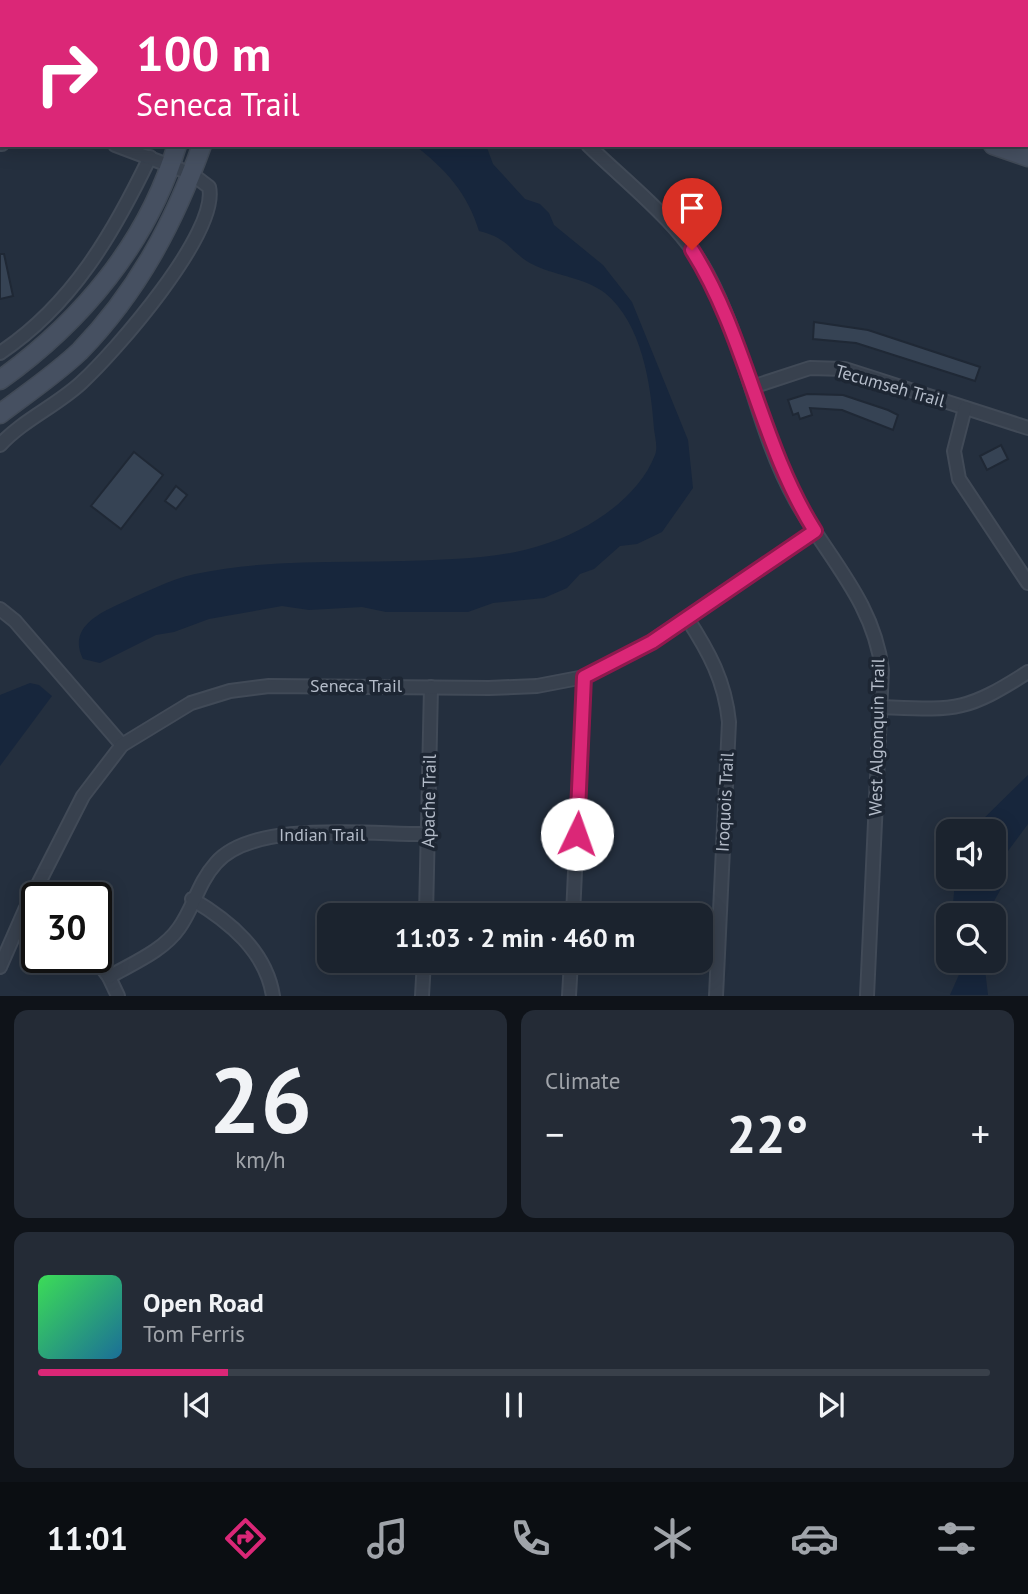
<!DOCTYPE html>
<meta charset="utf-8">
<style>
:root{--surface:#1b232e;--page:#242b36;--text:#f1f3f6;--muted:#a0a4aa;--line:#39404a;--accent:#db2777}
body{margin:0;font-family:"PT Sans",sans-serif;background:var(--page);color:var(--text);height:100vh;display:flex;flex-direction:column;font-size:26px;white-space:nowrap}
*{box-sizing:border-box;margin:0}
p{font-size:23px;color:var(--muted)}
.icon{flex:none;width:38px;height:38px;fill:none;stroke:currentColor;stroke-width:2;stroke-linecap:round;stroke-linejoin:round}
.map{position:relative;height:996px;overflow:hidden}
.sheet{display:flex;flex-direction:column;gap:14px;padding:14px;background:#0f1319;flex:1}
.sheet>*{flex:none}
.guide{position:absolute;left:0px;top:0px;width:1029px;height:147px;box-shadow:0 4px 18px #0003,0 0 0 2px var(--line);background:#db2777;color:#fff;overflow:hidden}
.controls{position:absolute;left:936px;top:819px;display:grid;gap:14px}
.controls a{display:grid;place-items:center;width:70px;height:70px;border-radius:14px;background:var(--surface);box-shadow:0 4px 18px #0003,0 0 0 2px var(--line);font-size:35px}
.speed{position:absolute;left:21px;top:882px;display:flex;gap:14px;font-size:35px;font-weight:700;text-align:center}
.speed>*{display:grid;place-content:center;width:91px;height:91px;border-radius:50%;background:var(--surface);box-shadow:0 4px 18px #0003,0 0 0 2px var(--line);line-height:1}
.speed .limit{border:4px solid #111;border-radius:10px;background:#fff;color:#111}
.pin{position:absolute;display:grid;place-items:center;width:60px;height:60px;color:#fff;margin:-72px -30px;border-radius:50% 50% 50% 0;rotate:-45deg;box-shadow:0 0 7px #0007}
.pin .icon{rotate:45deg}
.me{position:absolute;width:77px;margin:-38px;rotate:3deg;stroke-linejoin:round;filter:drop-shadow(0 0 5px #0008)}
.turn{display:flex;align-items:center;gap:24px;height:147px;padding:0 21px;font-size:32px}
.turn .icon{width:91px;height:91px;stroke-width:2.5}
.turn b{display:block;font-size:49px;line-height:60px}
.big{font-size:52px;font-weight:700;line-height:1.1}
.sheet .card{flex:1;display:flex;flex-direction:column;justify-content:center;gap:10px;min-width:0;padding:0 24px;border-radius:14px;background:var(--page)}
.sheet .dial{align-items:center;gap:0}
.dial b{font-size:91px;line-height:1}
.song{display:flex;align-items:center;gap:21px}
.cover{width:84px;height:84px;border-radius:10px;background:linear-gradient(135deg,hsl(130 70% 55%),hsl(200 70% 35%))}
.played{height:7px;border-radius:4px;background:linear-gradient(90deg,var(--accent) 20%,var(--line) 20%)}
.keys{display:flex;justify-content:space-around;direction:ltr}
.heat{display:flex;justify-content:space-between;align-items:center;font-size:38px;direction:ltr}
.sheet .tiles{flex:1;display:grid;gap:14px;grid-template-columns:1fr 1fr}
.card:last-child{grid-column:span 2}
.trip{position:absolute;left:317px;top:903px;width:396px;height:70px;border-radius:14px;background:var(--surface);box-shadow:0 4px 18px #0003,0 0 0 2px var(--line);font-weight:700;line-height:70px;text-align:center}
.dock{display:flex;height:112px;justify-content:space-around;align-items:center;background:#0b0e12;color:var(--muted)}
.dock .icon{width:49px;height:49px}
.dock .current{color:var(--accent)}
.dock b{font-size:32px;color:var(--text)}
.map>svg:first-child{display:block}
.water{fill:#17263c}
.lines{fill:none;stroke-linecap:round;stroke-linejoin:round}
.stream{stroke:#17263c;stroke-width:3.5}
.building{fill:#364354;stroke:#1f2835;stroke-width:2}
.street-casing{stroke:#414a57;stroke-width:16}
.secondary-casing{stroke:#414a57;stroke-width:21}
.street{stroke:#38414e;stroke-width:12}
.secondary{stroke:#465061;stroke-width:18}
.route-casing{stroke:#8e194d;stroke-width:18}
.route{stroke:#db2777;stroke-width:12}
.labels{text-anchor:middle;stroke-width:7;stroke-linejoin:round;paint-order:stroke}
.street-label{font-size:18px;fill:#b4bcc9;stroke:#1d2633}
</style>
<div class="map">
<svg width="1028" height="996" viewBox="0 0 1028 996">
<rect width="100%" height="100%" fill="#242f3e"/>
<!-- water -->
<g class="water">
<path d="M414,145H486L493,164L525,199L540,204L549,213L554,225L603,265L632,302L688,440L693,488L662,532L637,544L620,546L594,569L580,574L567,588L544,598L493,603L468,612H386L362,607L309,610L282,606L209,619L174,632L156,635L100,663L83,659C69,631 93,616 117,605C142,594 168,580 195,574C279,556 368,565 453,559C482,558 515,554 542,545C586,532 638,499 655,455C658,448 655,437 654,429C651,385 642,323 605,293C585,278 558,276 536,266C511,255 512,239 479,231C468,194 445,168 414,145Z"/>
<path d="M30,683L39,685L52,696L0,766V695Z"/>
<path d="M1028,775V824L1008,851L1002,887L993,903L994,932V915H952L955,881L957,877H994V831H975L977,825Z"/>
<path d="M965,961H984L988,995H950Z"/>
</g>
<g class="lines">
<!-- stream -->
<path class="stream" d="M0,17H2"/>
</g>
<!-- building -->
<g class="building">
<path d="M0,254H4L13,296L0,299Z"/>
<path d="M814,322L868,330L980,367L975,381L856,343L813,339Z"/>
<path d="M807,394L843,395L888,410L898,415L893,430L842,410L810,408L812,415L800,419L798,413L793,415L788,400Z"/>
<path d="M1001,445L1008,459L987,470L980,456Z"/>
<path d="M134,452L163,475L121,529L91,506Z"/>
<path d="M176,486L187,495L176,509L165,501Z"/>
</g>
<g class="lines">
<defs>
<g id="street">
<path d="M605,2L606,0"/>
<path d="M0,144H2"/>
<path d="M588,145C629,185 680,223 707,273C746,345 756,430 796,501C828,558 874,602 882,670L867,996"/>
<path d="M0,353C72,305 113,234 150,157"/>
<path d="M752,387L810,368L845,369L1028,428"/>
<path d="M965,408L954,451L959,479L1028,583"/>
<path d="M0,445C23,420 56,406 81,383C114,353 220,232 209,187L192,174L115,145"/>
<path d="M0,609L15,621L122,745"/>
<path d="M687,618C709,652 725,681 729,722L716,996"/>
<path d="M880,707C955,710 964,713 1028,672"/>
<path d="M192,899C229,921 266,951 273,996"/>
<path d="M426,915L431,687"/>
<path d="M573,915L584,677"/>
<path d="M94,957L109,977L118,996"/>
<path d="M0,967L25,910L83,796L122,745L191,703L230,691L269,686L489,688L537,686L584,677L651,642L815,531"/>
<path d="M109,977C133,963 163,951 179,928C194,907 198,883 216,863C254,819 373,835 429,834"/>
<path d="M422,996L424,961"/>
<path d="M569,996L571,961"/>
</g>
<g id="secondary">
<path d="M667,0L671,2"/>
<path d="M214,2V0"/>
<path d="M240,2L241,0"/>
<path d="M993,145L1028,157"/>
<path d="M0,380C81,322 148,243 177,145"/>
<path d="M0,414C26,394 56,374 80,351C138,291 174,223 202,145"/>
</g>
</defs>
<!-- street casing -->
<use href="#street" class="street-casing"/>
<!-- secondary casing -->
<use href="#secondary" class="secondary-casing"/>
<!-- street -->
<use href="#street" class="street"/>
<!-- secondary -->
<use href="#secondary" class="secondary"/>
</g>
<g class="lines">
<defs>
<path id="route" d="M577,834L584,677L652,642L815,531C760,444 747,337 692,250"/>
</defs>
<!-- route casing -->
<use href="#route" class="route-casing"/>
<!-- route -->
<use href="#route" class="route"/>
</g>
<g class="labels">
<!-- street labels -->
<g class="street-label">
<text transform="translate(890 386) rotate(16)" y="6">Tecumseh Trail</text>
<text x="356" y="692">Seneca Trail</text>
<text transform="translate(877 737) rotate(-89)" y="6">West Algonquin Trail</text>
<text transform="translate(429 801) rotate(-89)" y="6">Apache Trail</text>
<text transform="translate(725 802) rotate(-87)" y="6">Iroquois Trail</text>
<text x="322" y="841">Indian Trail</text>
</g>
</g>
</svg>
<div class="controls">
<a><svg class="icon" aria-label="sound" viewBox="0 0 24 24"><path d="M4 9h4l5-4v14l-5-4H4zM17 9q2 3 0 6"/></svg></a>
<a><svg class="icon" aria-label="search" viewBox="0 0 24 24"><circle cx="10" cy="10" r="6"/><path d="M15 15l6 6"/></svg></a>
</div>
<div class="speed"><div class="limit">30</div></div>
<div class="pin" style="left:692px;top:250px;background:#d93025"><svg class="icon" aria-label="arrive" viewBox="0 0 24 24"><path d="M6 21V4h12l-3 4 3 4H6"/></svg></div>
<svg class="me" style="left:577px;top:834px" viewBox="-20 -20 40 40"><circle r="19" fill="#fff"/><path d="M0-13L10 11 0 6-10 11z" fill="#db2777"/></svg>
<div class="trip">11:03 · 2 min · 460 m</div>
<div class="guide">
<div class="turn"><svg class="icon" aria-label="right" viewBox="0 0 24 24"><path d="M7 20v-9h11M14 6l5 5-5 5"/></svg><div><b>100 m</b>Seneca Trail</div></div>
</div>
</div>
<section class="sheet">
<div class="tiles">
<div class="card dial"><b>26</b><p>km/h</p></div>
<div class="card"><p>Climate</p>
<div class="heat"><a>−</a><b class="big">22°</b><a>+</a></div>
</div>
<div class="card">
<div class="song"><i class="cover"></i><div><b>Open Road</b><p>Tom Ferris</p></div></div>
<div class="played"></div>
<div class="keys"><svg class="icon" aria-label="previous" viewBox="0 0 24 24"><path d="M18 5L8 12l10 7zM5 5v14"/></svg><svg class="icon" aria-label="pause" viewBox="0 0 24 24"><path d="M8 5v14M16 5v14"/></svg><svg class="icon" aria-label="next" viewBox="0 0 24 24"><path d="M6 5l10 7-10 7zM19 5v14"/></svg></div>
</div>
</div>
</section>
<nav class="dock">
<b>11:01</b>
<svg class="icon current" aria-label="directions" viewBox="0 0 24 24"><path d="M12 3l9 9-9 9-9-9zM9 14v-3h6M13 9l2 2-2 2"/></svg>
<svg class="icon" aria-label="music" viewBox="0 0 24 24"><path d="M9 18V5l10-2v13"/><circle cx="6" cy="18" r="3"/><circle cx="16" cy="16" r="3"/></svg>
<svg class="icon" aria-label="phone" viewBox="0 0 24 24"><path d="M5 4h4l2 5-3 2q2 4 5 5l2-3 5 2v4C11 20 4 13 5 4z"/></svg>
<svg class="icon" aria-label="climate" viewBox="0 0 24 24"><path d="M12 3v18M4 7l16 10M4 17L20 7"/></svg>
<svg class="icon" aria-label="car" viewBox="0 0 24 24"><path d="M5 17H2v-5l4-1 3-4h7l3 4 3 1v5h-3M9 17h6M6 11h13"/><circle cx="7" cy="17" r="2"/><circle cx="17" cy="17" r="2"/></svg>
<svg class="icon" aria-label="filters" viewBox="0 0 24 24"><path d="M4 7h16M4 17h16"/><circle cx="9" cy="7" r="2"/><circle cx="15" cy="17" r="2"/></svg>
</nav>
